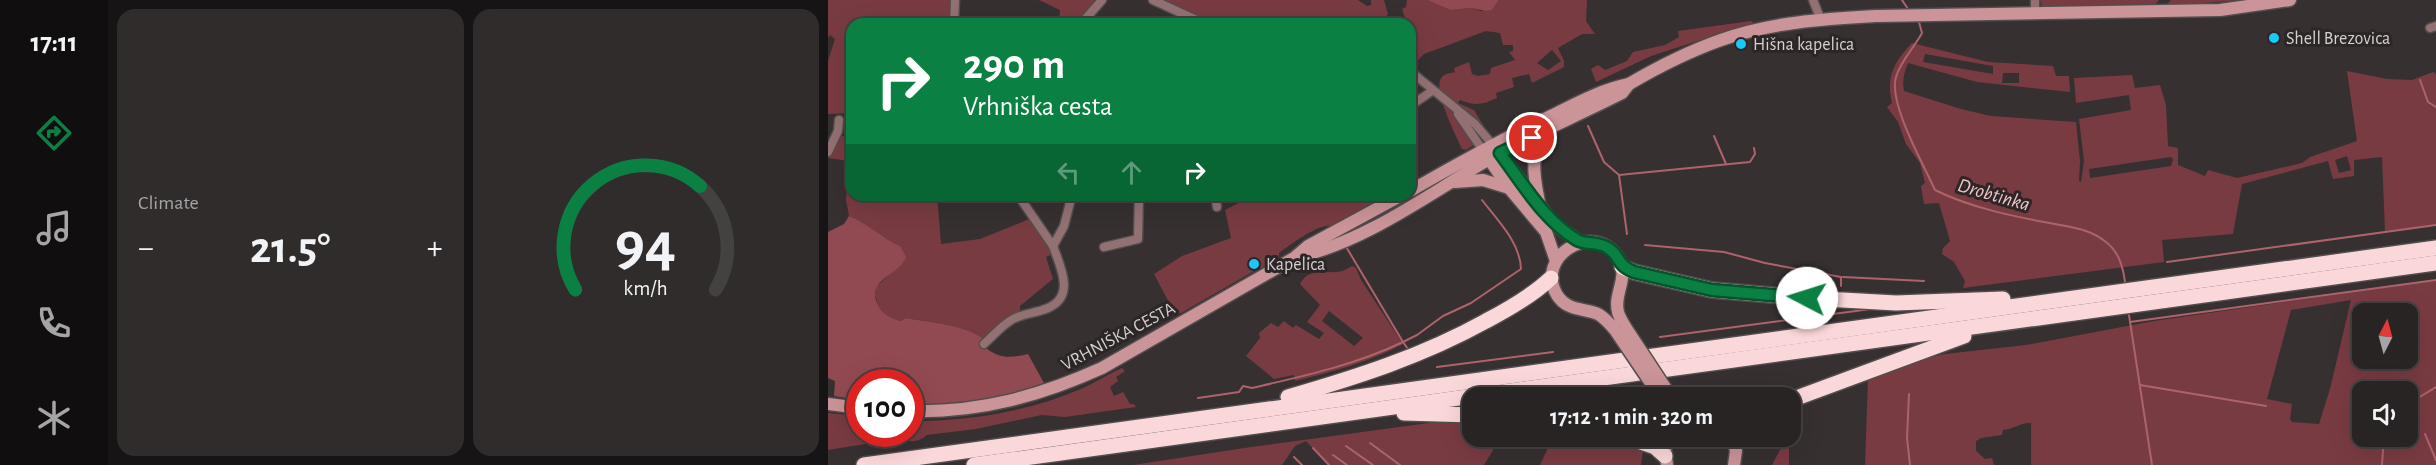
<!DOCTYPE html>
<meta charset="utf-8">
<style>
:root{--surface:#282424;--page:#302c2c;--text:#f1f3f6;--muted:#a5a4a6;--line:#444141;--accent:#0b8043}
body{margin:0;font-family:"Alegreya Sans",sans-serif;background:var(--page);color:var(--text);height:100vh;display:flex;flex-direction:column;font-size:22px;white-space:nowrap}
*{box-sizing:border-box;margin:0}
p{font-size:20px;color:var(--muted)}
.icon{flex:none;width:33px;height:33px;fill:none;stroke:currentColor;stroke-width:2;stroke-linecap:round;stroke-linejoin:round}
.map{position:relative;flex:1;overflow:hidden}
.panel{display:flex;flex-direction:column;gap:9px;padding:9px;background:#161414;width:720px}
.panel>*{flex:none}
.banner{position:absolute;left:18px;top:18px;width:570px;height:183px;border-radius:18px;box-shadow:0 6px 24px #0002,0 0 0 2px var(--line);background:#0b8043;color:#fff;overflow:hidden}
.needle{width:39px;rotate:6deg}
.buttons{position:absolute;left:1524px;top:303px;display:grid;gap:12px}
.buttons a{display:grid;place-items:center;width:66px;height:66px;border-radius:12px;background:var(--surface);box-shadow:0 6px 24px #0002,0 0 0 2px var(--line);font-size:30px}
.speed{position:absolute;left:18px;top:369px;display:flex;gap:12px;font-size:30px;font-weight:700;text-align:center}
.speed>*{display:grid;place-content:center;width:78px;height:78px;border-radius:50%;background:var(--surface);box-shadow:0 6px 24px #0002,0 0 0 2px var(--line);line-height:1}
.speed .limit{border:9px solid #d22;background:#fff;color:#111}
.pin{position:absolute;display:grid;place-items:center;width:51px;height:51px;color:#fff;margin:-26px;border:3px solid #fff;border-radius:50%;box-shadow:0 2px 6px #0007}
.me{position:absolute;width:66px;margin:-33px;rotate:275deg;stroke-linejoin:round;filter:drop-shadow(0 0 4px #0008)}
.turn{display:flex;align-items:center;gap:21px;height:126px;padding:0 18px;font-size:27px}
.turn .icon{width:78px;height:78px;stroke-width:2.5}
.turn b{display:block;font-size:42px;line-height:51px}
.lanes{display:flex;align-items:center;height:57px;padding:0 18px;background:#0003;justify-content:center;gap:30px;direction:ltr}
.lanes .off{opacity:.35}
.big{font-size:45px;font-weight:700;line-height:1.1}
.panel .widget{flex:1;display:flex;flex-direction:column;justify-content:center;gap:9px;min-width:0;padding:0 21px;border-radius:18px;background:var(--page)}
.panel .dial{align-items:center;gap:0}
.dial svg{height:156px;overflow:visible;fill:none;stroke:var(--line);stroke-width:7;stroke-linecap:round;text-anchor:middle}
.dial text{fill:var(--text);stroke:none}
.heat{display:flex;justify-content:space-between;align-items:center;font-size:33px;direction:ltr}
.panel .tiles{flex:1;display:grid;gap:9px;grid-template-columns:repeat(2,1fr)}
.trip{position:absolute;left:634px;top:387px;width:339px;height:60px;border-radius:18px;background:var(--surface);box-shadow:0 6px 24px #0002,0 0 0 2px var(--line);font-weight:700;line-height:60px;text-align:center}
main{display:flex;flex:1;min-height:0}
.tab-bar{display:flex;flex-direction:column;width:108px;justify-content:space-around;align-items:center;background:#100e0e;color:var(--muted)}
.tab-bar .icon{width:42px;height:42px}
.tab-bar .on{color:var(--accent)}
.tab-bar b{font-size:27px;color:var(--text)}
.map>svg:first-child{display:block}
.green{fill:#793b42;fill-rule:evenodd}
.forest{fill:#924a52}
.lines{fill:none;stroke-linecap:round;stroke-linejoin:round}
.stream{stroke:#ad636a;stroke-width:2}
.street-casing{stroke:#534d4d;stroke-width:11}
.secondary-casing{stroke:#534d4d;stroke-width:15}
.highway-casing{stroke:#534d4d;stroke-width:18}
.street{stroke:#937173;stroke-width:8}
.secondary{stroke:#ca9498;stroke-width:12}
.highway{stroke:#fad7d9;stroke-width:15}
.secondary-bridge-casing{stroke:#534d4d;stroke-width:15;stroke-linecap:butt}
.secondary-bridge{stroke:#ca9498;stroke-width:12}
.route-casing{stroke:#07532c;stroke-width:15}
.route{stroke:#0b8043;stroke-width:10}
.poi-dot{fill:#17cafb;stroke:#2c2626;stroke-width:2}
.labels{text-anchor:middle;stroke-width:6;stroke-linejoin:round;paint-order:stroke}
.poi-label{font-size:18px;fill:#d5d1d1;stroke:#2c2626;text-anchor:start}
.street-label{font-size:18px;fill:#d5d1d1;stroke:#2c2626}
.water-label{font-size:20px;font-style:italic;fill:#f2c6c8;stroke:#2c2626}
</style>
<main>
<nav class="tab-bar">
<b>17:11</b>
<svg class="icon on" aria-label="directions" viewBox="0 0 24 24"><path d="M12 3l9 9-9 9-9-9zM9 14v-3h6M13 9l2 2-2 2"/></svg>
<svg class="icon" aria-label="music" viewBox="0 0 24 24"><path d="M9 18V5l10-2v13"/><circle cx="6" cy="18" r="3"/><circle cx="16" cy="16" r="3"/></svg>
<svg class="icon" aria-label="phone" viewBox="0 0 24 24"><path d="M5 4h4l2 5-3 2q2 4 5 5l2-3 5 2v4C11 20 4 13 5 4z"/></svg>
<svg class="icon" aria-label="climate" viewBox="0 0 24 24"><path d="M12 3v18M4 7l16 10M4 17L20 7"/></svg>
</nav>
<section class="panel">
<div class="tiles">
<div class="widget"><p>Climate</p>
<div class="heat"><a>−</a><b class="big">21.5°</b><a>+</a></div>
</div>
<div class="widget dial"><svg viewBox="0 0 100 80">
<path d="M14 69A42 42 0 1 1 86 69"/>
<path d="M14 69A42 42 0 0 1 78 16" stroke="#0b8043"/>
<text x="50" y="56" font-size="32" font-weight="700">94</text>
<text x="50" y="72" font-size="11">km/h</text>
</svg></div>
</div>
</section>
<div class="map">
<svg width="1608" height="465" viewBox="0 0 1608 465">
<rect width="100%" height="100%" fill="#363030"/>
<!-- green -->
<g class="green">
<path d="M0,0H125V24H24V113L0,114V61L7,39L2,35L0,38Z"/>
<path d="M211,0H266L268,2L251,24H231L232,10Z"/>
<path d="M331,0H530L539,6L543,5V0H556L560,14L551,24H386Z"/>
<path d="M579,0H599L622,10L643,8L653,11L664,10L671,0H759L758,21L767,34H754L730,48L736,61V67L704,83L701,74L684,78L686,87L668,93L669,98C654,105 647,106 632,100L630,103L646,110L661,135L638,150L634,149C629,137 603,88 614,77C616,74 623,73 627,72L626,68L641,62L644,74L650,76L662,74L663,68L687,60L681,52L685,51V45H675L672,33L658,31L596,54L590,60L582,39V24H579L574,9L578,7ZM724,50L733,61L720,70L709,63Z"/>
<path d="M1212,0H1331L1326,6L1215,8Z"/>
<path d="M1343,0H1412L1341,6L1340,3Z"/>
<path d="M923,21L925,23L823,56L768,82L763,69L770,65L777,70L799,61L805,52L837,45L851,37L850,31Z"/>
<path d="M1084,43L1160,62L1225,66L1228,76H1241L1242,92L1149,82L1080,63C1076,73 1074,81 1076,91L1133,109L1163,116L1248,122L1252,161L1251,181L1253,182L1256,161L1251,119L1303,110L1301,95L1248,103L1246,78L1304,75L1307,88L1332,85L1338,105L1340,146L1350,148V165L1377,176L1380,170L1409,178L1474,163L1482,157L1529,141L1519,71L1559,79L1584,80L1605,72L1608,74V225L1557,231L1554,157L1526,160V176L1505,179L1500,161L1414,184L1405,234L1334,240L1336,262L1135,288L1137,281L1126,262L1114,254L1115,248L1122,241L1111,203L1096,204L1093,186L1097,183L1092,163L1078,144L1070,122L1059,107L1064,103C1058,77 1065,63 1084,43ZM1097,54L1165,66V74L1095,62ZM1175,73H1191V83H1174ZM1519,156L1523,170L1511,173L1507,160ZM1343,157L1345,159L1343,166L1262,178L1261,169Z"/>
<path d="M11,136L24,137V195H109L113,244L152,239L204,218L225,254L218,257L225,279L192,306V314L158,340C135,324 105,323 78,318L73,321L58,317L50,305L47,295L48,287L64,272L72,246C54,238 40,223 21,216L18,200L21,161L0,158Z"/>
<path d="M426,195H481L485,199L491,195H562L504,229L502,226C490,224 461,246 451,253V259L433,269L427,259L422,261L426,271L353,313L347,314L326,274L354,256L403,238L397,210Z"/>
<path d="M524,266L528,268L533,280L575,344C541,362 504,372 467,381L466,375L446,379L418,356L432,338L431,333L443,323L450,327L456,321L465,328L468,325L491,339L496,333L479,322L492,305L472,284C480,268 496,273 510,272C516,271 519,269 524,266ZM501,311L535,338L526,346L494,321Z"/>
<path d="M1608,280V465H1203V423C1193,422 1186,429 1175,430L1174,435L1153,438L1148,441V451L1157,459L1164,458L1166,465H1037L1040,379L1094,359L1117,354L1198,345L1326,321ZM1523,300L1502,389L1491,424L1464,422L1462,419L1464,404L1439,399L1463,310ZM1534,314H1580V358H1534ZM1534,392H1580V436H1534Z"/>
<path d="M294,368L297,371L288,377L290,381L282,387L286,396L295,392L302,404H306L308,407L237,417L214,415L148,429L99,435C93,441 81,444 75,438L0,450V413L31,416L32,434H82L83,421C141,421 199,412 253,389C267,383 280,374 294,368Z"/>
<path d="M645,417V436L673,437L656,465H501L478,441L467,446L454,465H305L423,447Z"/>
<path d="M725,437H817L813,465H712Z"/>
<path d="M955,437H961V465H944L953,448Z"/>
</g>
<!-- forest -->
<g class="forest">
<path d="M599,0H671L664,10L658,11L643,8L622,10Z"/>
<path d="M21,216C40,223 54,238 72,246L78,257C71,276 37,279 50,305C56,316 62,318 73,321L78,318C105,323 135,324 158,340V348C171,359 184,358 200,354L216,383C173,399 128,406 83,404L82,382H32L31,400L6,396L7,381L0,378V232L16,224Z"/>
</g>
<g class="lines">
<!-- stream -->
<g class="stream">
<path d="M1074,0L1080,9"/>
<path d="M1091,22L1094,33C1086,48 1073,60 1068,77C1060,103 1096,165 1107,190C1143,208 1188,217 1227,224C1246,228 1262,229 1278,242C1291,252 1295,267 1297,282"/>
<path d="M1592,80L1600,102L1608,107"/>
<path d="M760,126L776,162L791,175L799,234"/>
<path d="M886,136L898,164"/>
<path d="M791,175L922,162L927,154L926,148"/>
<path d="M517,245L575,342L589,335L615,316L643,303L693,269C692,242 670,221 654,200"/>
<path d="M817,245L896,252L937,263L1013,277V286"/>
<path d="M1339,262L1608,225"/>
<path d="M1015,277L1096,281"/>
<path d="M1301,315L1324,465"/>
<path d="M1302,322L1608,280"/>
<path d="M832,337L1043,309"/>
<path d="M609,367L725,352"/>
<path d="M1312,385L1438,406"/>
<path d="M1081,394L1079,438L1082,465"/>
<path d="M370,398L411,392L415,386L424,388C476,376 527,365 575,342L580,349"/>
<path d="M1580,404L1608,387"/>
<path d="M1597,434L1608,460"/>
<path d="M542,443L572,465"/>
<path d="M518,446L545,465"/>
<path d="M485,448L501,465"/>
<path d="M505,455L519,465"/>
<path d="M466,457L474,465"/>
<path d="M1554,465L1556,436"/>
</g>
<defs>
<g id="street">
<path d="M325,0L377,24"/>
<path d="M985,0L993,20"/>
<path d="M1207,0V15"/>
<path d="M126,24L127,0"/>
<path d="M253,24L274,0"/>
<path d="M1602,28L1608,26"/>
<path d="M582,71L647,124L664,144"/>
<path d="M582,106L604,91"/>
<path d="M630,114L654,149"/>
<path d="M0,152L10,131L11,120"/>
<path d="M190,195L225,246L236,226L244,195"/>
<path d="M387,195L389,207"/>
<path d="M276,247L310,239L311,195"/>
<path d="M156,344C165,336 174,325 185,319C196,313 209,313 220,308C248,296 232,266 225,246"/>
</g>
<g id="secondary">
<path d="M667,148L727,225L752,242"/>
<path d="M657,153L681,188L718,232L728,261"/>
<path d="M627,182L655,180L681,188"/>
<path d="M582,191C629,164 676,138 725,115C749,103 775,89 801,84C830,67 862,51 893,40C943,22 997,19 1049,16L1392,10L1462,0"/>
<path d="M711,202C706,176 701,155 718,133"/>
<path d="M470,257C542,240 606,190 670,154C710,132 753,114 794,93L801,84"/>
<path d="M787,330C782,324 777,318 770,314C755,308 739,311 729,295C706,256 766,220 790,258C802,278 785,293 790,312C791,317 795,323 798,328"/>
<path d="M0,404L32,408"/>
<path d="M82,411C151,413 212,396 274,368L466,258L480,246L574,195"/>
<path d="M904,436L908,451L906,465"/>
<path d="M839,465L837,449L841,436"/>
</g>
<g id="highway">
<path d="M794,267L806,272L884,290L979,298L1068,303L1175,299"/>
<path d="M460,397C529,377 595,356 658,321C681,309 704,296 723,278"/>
<path d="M963,400L1136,336"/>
<path d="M576,413L645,415"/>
<path d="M795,436L827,447L837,456"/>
<path d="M906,439L907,436"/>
<path d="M36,465L1608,248"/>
<path d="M146,465L1608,263"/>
</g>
</defs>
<!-- street casing -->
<use href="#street" class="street-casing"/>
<!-- secondary casing -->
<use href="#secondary" class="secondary-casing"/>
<!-- highway casing -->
<use href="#highway" class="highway-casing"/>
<!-- street -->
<use href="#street" class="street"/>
<!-- secondary -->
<use href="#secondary" class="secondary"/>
<!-- highway -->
<use href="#highway" class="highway"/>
<defs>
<g id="secondary-bridge">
<path d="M798,328L844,398"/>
<path d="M787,330L833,398"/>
</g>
</defs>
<!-- secondary-bridge casing -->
<use href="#secondary-bridge" class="secondary-bridge-casing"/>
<!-- secondary-bridge -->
<use href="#secondary-bridge" class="secondary-bridge"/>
</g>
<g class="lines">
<defs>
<path id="route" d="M704,138L672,153C695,184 716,220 749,240C758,245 770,241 780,248C794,257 787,264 806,272L884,290L979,298"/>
</defs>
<!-- route casing -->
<use href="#route" class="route-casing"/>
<!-- route -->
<use href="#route" class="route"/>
</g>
<!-- markers -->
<g class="poi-dot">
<circle cx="1446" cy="38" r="6"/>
<circle cx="913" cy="44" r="6"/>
<circle cx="426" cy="264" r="6"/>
</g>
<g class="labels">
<!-- poi labels -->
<g class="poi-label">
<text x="1458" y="44">Shell Brezovica</text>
<text x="925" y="50">Hišna kapelica</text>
<text x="438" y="270">Kapelica</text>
</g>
<!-- street labels -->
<g class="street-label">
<text transform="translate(290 336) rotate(-28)" y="6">VRHNIŠKA CESTA</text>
</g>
<!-- water labels -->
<g class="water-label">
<text transform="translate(1166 194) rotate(16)" y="7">Drobtinka</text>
</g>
</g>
</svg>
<div class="buttons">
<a><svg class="needle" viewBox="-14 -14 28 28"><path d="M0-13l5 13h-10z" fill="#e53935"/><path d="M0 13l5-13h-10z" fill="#a5a4a6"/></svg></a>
<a><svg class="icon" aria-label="sound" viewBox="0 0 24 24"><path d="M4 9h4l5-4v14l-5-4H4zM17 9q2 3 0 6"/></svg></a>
</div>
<div class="speed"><div class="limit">100</div></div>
<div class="pin" style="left:704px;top:138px;background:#d93025"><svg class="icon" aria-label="arrive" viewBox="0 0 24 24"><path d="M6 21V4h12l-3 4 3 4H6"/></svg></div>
<svg class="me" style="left:979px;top:298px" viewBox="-20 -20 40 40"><circle r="19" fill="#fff"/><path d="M0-13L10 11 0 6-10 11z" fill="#0b8043"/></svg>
<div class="trip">17:12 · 1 min · 320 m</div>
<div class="banner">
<div class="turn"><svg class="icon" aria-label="right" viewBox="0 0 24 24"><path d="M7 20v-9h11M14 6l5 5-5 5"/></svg><div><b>290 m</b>Vrhniška cesta</div></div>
<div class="lanes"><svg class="icon off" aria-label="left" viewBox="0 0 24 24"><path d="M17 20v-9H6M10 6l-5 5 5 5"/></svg><svg class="icon off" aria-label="ahead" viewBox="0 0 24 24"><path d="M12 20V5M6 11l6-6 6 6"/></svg><svg class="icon" aria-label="right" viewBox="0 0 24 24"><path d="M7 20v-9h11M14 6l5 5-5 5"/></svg></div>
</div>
</div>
</main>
